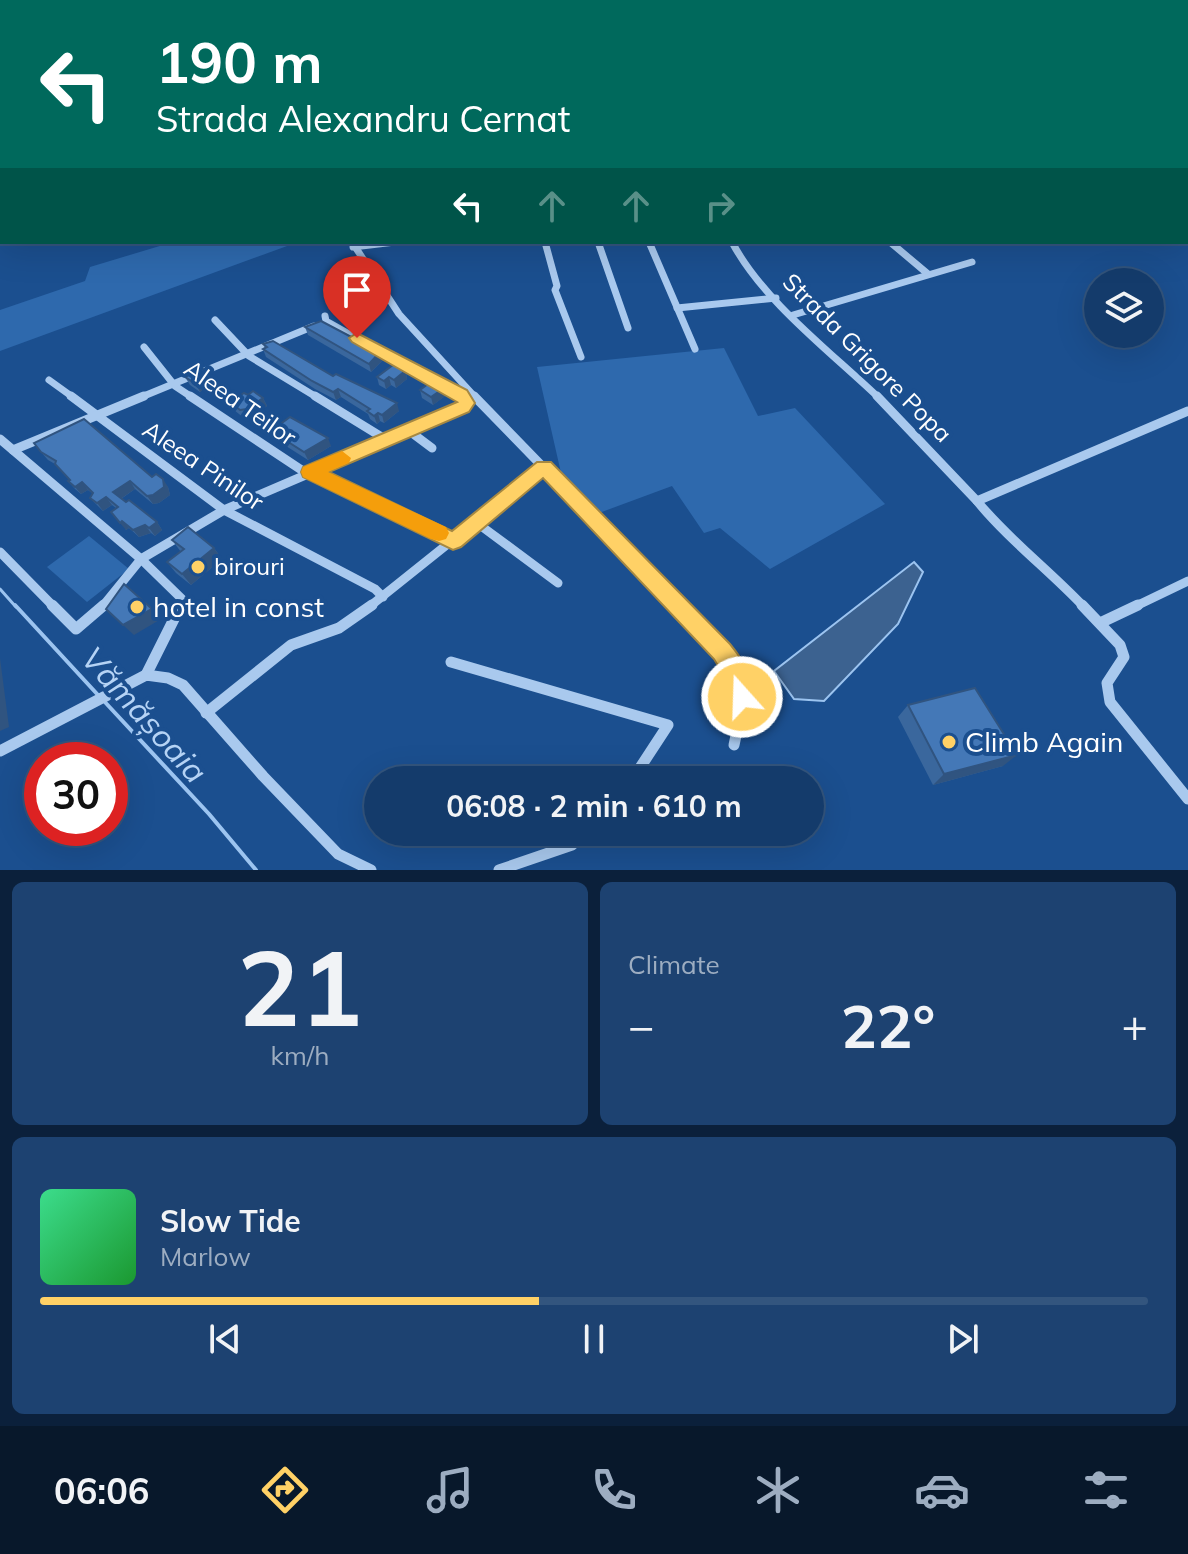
<!DOCTYPE html>
<meta charset="utf-8">
<style>
:root{--surface:#143b6b;--page:#1d4271;--text:#f1f3f6;--muted:#9dadc1;--line:#33557e;--accent:#ffd166}
body{margin:0;font-family:Mulish,sans-serif;background:var(--page);color:var(--text);height:100vh;display:flex;flex-direction:column;font-size:30px;white-space:nowrap}
*{box-sizing:border-box;margin:0}
p{font-size:26px;color:var(--muted)}
.icon{flex:none;width:44px;height:44px;fill:none;stroke:currentColor;stroke-width:2;stroke-linecap:round;stroke-linejoin:round}
.map{position:relative;height:870px;overflow:hidden}
.drawer{display:flex;flex-direction:column;gap:12px;padding:12px;background:#0b203b;flex:1}
.drawer>*{flex:none}
.guide{position:absolute;left:0px;top:0px;width:1188px;height:244px;box-shadow:0 8px 32px #0002,0 0 0 2px var(--line);background:#00695c;color:#fff;overflow:hidden}
.fabs{position:absolute;left:1084px;top:268px;display:grid;gap:16px}
.fabs a{display:grid;place-items:center;width:80px;height:80px;border-radius:50%;background:var(--surface);box-shadow:0 8px 32px #0002,0 0 0 2px var(--line);font-size:40px}
.speed{position:absolute;left:24px;top:742px;display:flex;gap:16px;font-size:40px;font-weight:700;text-align:center}
.speed>*{display:grid;place-content:center;width:104px;height:104px;border-radius:50%;background:var(--surface);box-shadow:0 8px 32px #0002,0 0 0 2px var(--line);line-height:1}
.speed .limit{border:12px solid #d22;background:#fff;color:#111}
.pin{position:absolute;display:grid;place-items:center;width:68px;height:68px;color:#fff;margin:-82px -34px;border-radius:50% 50% 50% 0;rotate:-45deg;box-shadow:0 0 8px #0007}
.pin .icon{rotate:45deg}
.me{position:absolute;width:88px;margin:-44px;rotate:340deg;stroke-linejoin:round;filter:drop-shadow(0 0 6px #0008)}
.turn{display:flex;align-items:center;gap:28px;height:168px;padding:0 24px;font-size:36px}
.turn .icon{width:104px;height:104px;stroke-width:2.5}
.turn b{display:block;font-size:56px;line-height:68px}
.lanes{display:flex;align-items:center;height:76px;padding:0 24px;background:#0003;justify-content:center;gap:40px;direction:ltr}
.lanes .off{opacity:.35}
.big{font-size:60px;font-weight:700;line-height:1.1}
.drawer .widget{flex:1;display:flex;flex-direction:column;justify-content:center;gap:12px;min-width:0;padding:0 28px;border-radius:12px;background:var(--page)}
.drawer .dial{align-items:center;gap:0}
.dial b{font-size:104px;line-height:1}
.song{display:flex;align-items:center;gap:24px}
.cover{width:96px;height:96px;border-radius:12px;background:linear-gradient(135deg,hsl(150 70% 55%),hsl(130 70% 35%))}
.played{height:8px;border-radius:4px;background:linear-gradient(90deg,var(--accent) 45%,var(--line) 45%)}
.keys{display:flex;justify-content:space-around;direction:ltr}
.heat{display:flex;justify-content:space-between;align-items:center;font-size:44px;direction:ltr}
.drawer .tiles{flex:1;display:grid;gap:12px;grid-template-columns:1fr 1fr}
.widget:last-child{grid-column:span 2}
.trip{position:absolute;left:364px;top:766px;width:460px;height:80px;border-radius:40px;background:var(--surface);box-shadow:0 8px 32px #0002,0 0 0 2px var(--line);font-weight:700;line-height:80px;text-align:center}
.dock{display:flex;height:128px;justify-content:space-around;align-items:center;background:#08182b;color:var(--muted)}
.dock .icon{width:56px;height:56px}
.dock .on{color:var(--accent)}
.dock b{font-size:36px;color:var(--text)}
.map>svg:first-child{display:block}
.green{fill:#2e69ad}
.water{fill:#3c6290;stroke:#9cc4f0;stroke-width:2}
.lines{fill:none;stroke-linecap:round;stroke-linejoin:round}
.stream-far2{stroke:#9cc4f0;stroke-width:2}
.stream-far1{stroke:#9cc4f0;stroke-width:3}
.stream{stroke:#9cc4f0;stroke-width:4}
.minor-far2{stroke:#a9c9ee;stroke-width:7}
.minor-far1{stroke:#a9c9ee;stroke-width:9}
.minor{stroke:#a9c9ee;stroke-width:11}
.wall{fill:#3a679d}
.shaded-wall{fill:#305480}
.building{fill:#4478b7;stroke:#305480;stroke-width:2}
.route{fill:#ffd166;stroke:#a68842;stroke-width:2}
.slow{fill:#f59e0b}
.poi-dot{fill:#ffd166;stroke:#1b4f8f;stroke-width:3}
.labels{text-anchor:middle;stroke-width:8;stroke-linejoin:round;paint-order:stroke}
.street-label{font-size:24px;fill:#fff;stroke:#1b4f8f}
.poi-label{font-size:24px;fill:#fff;stroke:#1b4f8f;text-anchor:start}
.near-poi-label{font-size:28px;fill:#fff;stroke:#1b4f8f;text-anchor:start}
.near-water-label{font-size:32px;font-style:italic;fill:#b5d3f5;stroke:#1b4f8f}
</style>
<div class="map">
<svg width="1188" height="870" viewBox="0 0 1188 870">
<rect width="100%" height="100%" fill="#1b4f8f"/>
<!-- green -->
<g class="green">
<path d="M435,0H1188V81L1186,2Z"/>
<path d="M173,242H298L0,351V310L85,281L90,267Z"/>
<path d="M724,348L758,416L795,408L885,504L770,569L720,528L704,533L672,486L599,513L561,473L537,367Z"/>
<path d="M89,536L129,569L87,602L47,567Z"/>
</g>
<!-- water -->
<path class="water" d="M914,562L923,572L898,624L824,701L794,699L774,671Z"/>
<g class="lines">
<!-- stream-far2 -->
<path class="stream-far2" d="M187,2L191,0"/>
<!-- stream-far1 -->
<path class="stream-far1" d="M0,589L16,607"/>
<!-- stream -->
<g class="stream">
<path d="M15,605L98,695"/>
<path d="M103,700L209,814L256,870"/>
</g>
<!-- minor-far2 -->
<g class="minor-far2">
<path d="M352,242L399,314L476,398"/>
<path d="M545,242L557,286L555,290L581,357"/>
<path d="M598,242L628,328"/>
<path d="M649,242L695,349"/>
<path d="M732,242C763,301 831,352 879,398"/>
<path d="M890,242L928,274"/>
<path d="M353,247L395,242"/>
<path d="M677,308L776,298"/>
<path d="M793,315L972,262"/>
<path d="M325,316L326,321L463,398"/>
<path d="M215,320L249,356L318,398"/>
<path d="M144,347L175,386L193,398"/>
<path d="M49,380L74,398"/>
<path d="M139,398L314,326"/>
</g>
<!-- minor-far1 -->
<g class="minor-far1">
<path d="M71,396L224,510L375,589L383,597"/>
<path d="M190,396L303,471L453,541"/>
<path d="M315,396L385,439"/>
<path d="M474,396L679,607"/>
<path d="M877,396L977,501"/>
<path d="M408,430L432,448"/>
<path d="M0,439L141,559L102,607"/>
<path d="M13,450L144,396"/>
<path d="M477,523L558,583"/>
<path d="M0,552L54,607"/>
<path d="M180,607L183,600L141,559L224,510L462,408L467,403L462,396"/>
<path d="M369,607L544,467"/>
<path d="M1084,607C1049,570 1009,540 977,501L1188,411"/>
<path d="M1134,607L1188,581"/>
</g>
<!-- minor -->
<g class="minor">
<path d="M52,605L76,629L104,605"/>
<path d="M677,605C725,655 752,670 734,745"/>
<path d="M1082,605L1120,645L1124,657L1107,683L1110,702L1188,799"/>
<path d="M1100,623L1138,605"/>
<path d="M451,662L668,725L632,780"/>
<path d="M146,675L181,605"/>
<path d="M206,713L291,645L339,628L372,605"/>
<path d="M0,751L146,675L168,678L183,685L263,776L338,854L371,870"/>
<path d="M499,870L572,845L586,832"/>
</g>
</g>
<!-- wall -->
<g class="wall">
<path d="M334,290L361,310L356,312L360,325L355,328L339,306Z"/>
<path d="M305,327L380,352L383,360L371,372L308,335Z"/>
<path d="M263,344L333,376L399,411L384,423L380,421L377,424L370,419L368,414L341,397L336,400L315,389L266,357L263,349L265,348Z"/>
<path d="M405,366L407,379L396,388L391,385L386,389L379,385L377,377Z"/>
<path d="M207,371L211,379L209,381L211,384L200,392L190,385L185,377Z"/>
<path d="M420,390L445,396L433,405L422,398Z"/>
<path d="M248,395L263,398L267,406L251,417L244,418L234,410L230,402Z"/>
<path d="M271,431L331,446L308,460L275,439Z"/>
<path d="M41,452L152,477L168,487L170,495L159,503L153,504L135,489L121,499L157,522L162,530L155,536L151,533L139,537L129,528L126,530L116,508L112,505L103,511L90,498L93,494L88,490L81,494L75,489L68,481L70,480L55,464L48,460Z"/>
<path d="M172,540L214,548L222,559L191,585L176,573L167,562L181,552Z"/>
<path d="M908,705L1003,766L933,785L898,717Z"/>
</g>
<!-- shaded-wall -->
<g class="shaded-wall">
<path d="M14,0H74L73,1L69,2H2V4L1,2Z"/>
<path d="M356,294L361,310L356,312L360,325L355,328L350,312L348,296Z"/>
<path d="M380,352L383,360L371,372L369,364Z"/>
<path d="M405,366L407,379L396,388L394,380L401,369Z"/>
<path d="M207,371L211,379L209,381L211,384L200,392L196,384L202,374Z"/>
<path d="M389,377L391,385L386,389L384,381Z"/>
<path d="M444,388L445,396L433,405L431,397Z"/>
<path d="M338,389L341,397L336,400L333,392Z"/>
<path d="M263,398L267,406L251,417L247,409Z"/>
<path d="M397,403L399,411L384,423L382,415Z"/>
<path d="M378,413L380,421L377,424L374,416Z"/>
<path d="M328,438L331,446L308,460L304,452Z"/>
<path d="M163,479L168,487L170,495L159,503L153,504L147,496Z"/>
<path d="M130,481L135,489L119,500L113,492Z"/>
<path d="M82,482L88,490L81,494L75,487Z"/>
<path d="M106,497L112,505L103,511L97,503Z"/>
<path d="M122,521L129,528L126,530L120,523Z"/>
<path d="M157,522L162,530L155,536L149,528Z"/>
<path d="M145,525L151,533L139,537L133,530Z"/>
<path d="M214,548L222,559L191,585L182,574Z"/>
<path d="M152,609L161,619L134,635L123,625Z"/>
<path d="M0,658L9,727L0,731Z"/>
<path d="M1017,755L1003,766L933,785L944,774Z"/>
</g>
<!-- building -->
<g class="building">
<path d="M350,284L356,294L348,296L355,309L350,312L334,290Z"/>
<path d="M321,321L380,352L369,364L305,327Z"/>
<path d="M273,341L333,376L336,374L397,403L382,415L378,413L374,416L367,411L370,409L338,389L333,392L312,381L263,349L267,347L263,344Z"/>
<path d="M397,362L405,366L401,369L405,371L394,380L389,377L384,381L377,377Z"/>
<path d="M203,369L207,371L202,374L207,376L196,384L185,377Z"/>
<path d="M432,381L444,388L431,397L420,390Z"/>
<path d="M253,391L263,398L247,409L240,410L230,402L244,393L248,395Z"/>
<path d="M290,417L328,438L304,452L271,431Z"/>
<path d="M84,419L152,477L156,474L163,479L164,487L153,495L147,496L130,481L113,492L126,502L129,500L157,522L149,528L145,525L133,530L122,521L120,523L111,512L118,507L106,497L97,503L90,498L93,493L82,482L75,487L68,481L70,480L55,464L56,461L41,452L34,443Z"/>
<path d="M188,527L214,548L182,574L167,562L184,549L172,540Z"/>
<path d="M124,584L152,609L123,625L106,609Z"/>
<path d="M975,688L1017,755L944,774L908,705Z"/>
</g>
<!-- route -->
<path class="route" d="M357,333L467,390L475,403L469,412L329,472L452,531L537,462H551L730,644C743,660 760,684 750,705L742,709L734,705L729,684L714,659L543,478L461,547L453,550L303,477L301,472L303,467L457,402L352,342L349,338Z"/>
<!-- slow -->
<path class="slow" d="M342,451L351,458L349,463L328,472L446,527L449,533L446,539L439,541L431,539L303,477L301,472L303,467Z"/>
<!-- markers -->
<g class="poi-dot">
<circle cx="198" cy="567" r="8"/>
<circle cx="137" cy="607" r="8"/>
<circle cx="949" cy="742" r="8"/>
</g>
<g class="labels">
<!-- street labels -->
<g class="street-label">
<text transform="translate(867 358) rotate(45)" y="8">Strada Grigore Popa</text>
<text transform="translate(240 403) rotate(35)" y="8">Aleea Teilor</text>
<text transform="translate(203 466) rotate(34)" y="8">Aleea Pinilor</text>
</g>
<!-- poi labels -->
<g class="poi-label">
<text x="214" y="575">birouri</text>
</g>
<!-- near-poi labels -->
<g class="near-poi-label">
<text x="153" y="617">hotel in const</text>
<text x="965" y="752">Climb Again</text>
</g>
<!-- near-water labels -->
<g class="near-water-label">
<text transform="translate(144 715) rotate(48)" y="11">Vămășoaia</text>
</g>
</g>
</svg>
<div class="fabs">
<a><svg class="icon" aria-label="layers" viewBox="0 0 24 24"><path d="M12 4l9 5-9 5-9-5zM3 14l9 5 9-5"/></svg></a>
</div>
<div class="speed"><div class="limit">30</div></div>
<div class="pin" style="left:357px;top:338px;background:#d93025"><svg class="icon" aria-label="arrive" viewBox="0 0 24 24"><path d="M6 21V4h12l-3 4 3 4H6"/></svg></div>
<svg class="me" style="left:742px;top:697px" viewBox="-20 -20 40 40"><circle r="17" fill="#ffd166" stroke="#fff" stroke-width="3"/><path d="M0-11L8 9 0 5-8 9z" fill="#fff"/></svg>
<div class="trip">06:08 · 2 min · 610 m</div>
<div class="guide">
<div class="turn"><svg class="icon" aria-label="left" viewBox="0 0 24 24"><path d="M17 20v-9H6M10 6l-5 5 5 5"/></svg><div><b>190 m</b>Strada Alexandru Cernat</div></div>
<div class="lanes"><svg class="icon" aria-label="left" viewBox="0 0 24 24"><path d="M17 20v-9H6M10 6l-5 5 5 5"/></svg><svg class="icon off" aria-label="ahead" viewBox="0 0 24 24"><path d="M12 20V5M6 11l6-6 6 6"/></svg><svg class="icon off" aria-label="ahead" viewBox="0 0 24 24"><path d="M12 20V5M6 11l6-6 6 6"/></svg><svg class="icon off" aria-label="right" viewBox="0 0 24 24"><path d="M7 20v-9h11M14 6l5 5-5 5"/></svg></div>
</div>
</div>
<section class="drawer">
<div class="tiles">
<div class="widget dial"><b>21</b><p>km/h</p></div>
<div class="widget"><p>Climate</p>
<div class="heat"><a>−</a><b class="big">22°</b><a>+</a></div>
</div>
<div class="widget">
<div class="song"><i class="cover"></i><div><b>Slow Tide</b><p>Marlow</p></div></div>
<div class="played"></div>
<div class="keys"><svg class="icon" aria-label="previous" viewBox="0 0 24 24"><path d="M18 5L8 12l10 7zM5 5v14"/></svg><svg class="icon" aria-label="pause" viewBox="0 0 24 24"><path d="M8 5v14M16 5v14"/></svg><svg class="icon" aria-label="next" viewBox="0 0 24 24"><path d="M6 5l10 7-10 7zM19 5v14"/></svg></div>
</div>
</div>
</section>
<nav class="dock">
<b>06:06</b>
<svg class="icon on" aria-label="directions" viewBox="0 0 24 24"><path d="M12 3l9 9-9 9-9-9zM9 14v-3h6M13 9l2 2-2 2"/></svg>
<svg class="icon" aria-label="music" viewBox="0 0 24 24"><path d="M9 18V5l10-2v13"/><circle cx="6" cy="18" r="3"/><circle cx="16" cy="16" r="3"/></svg>
<svg class="icon" aria-label="phone" viewBox="0 0 24 24"><path d="M5 4h4l2 5-3 2q2 4 5 5l2-3 5 2v4C11 20 4 13 5 4z"/></svg>
<svg class="icon" aria-label="climate" viewBox="0 0 24 24"><path d="M12 3v18M4 7l16 10M4 17L20 7"/></svg>
<svg class="icon" aria-label="car" viewBox="0 0 24 24"><path d="M5 17H2v-5l4-1 3-4h7l3 4 3 1v5h-3M9 17h6M6 11h13"/><circle cx="7" cy="17" r="2"/><circle cx="17" cy="17" r="2"/></svg>
<svg class="icon" aria-label="filters" viewBox="0 0 24 24"><path d="M4 7h16M4 17h16"/><circle cx="9" cy="7" r="2"/><circle cx="15" cy="17" r="2"/></svg>
</nav>
